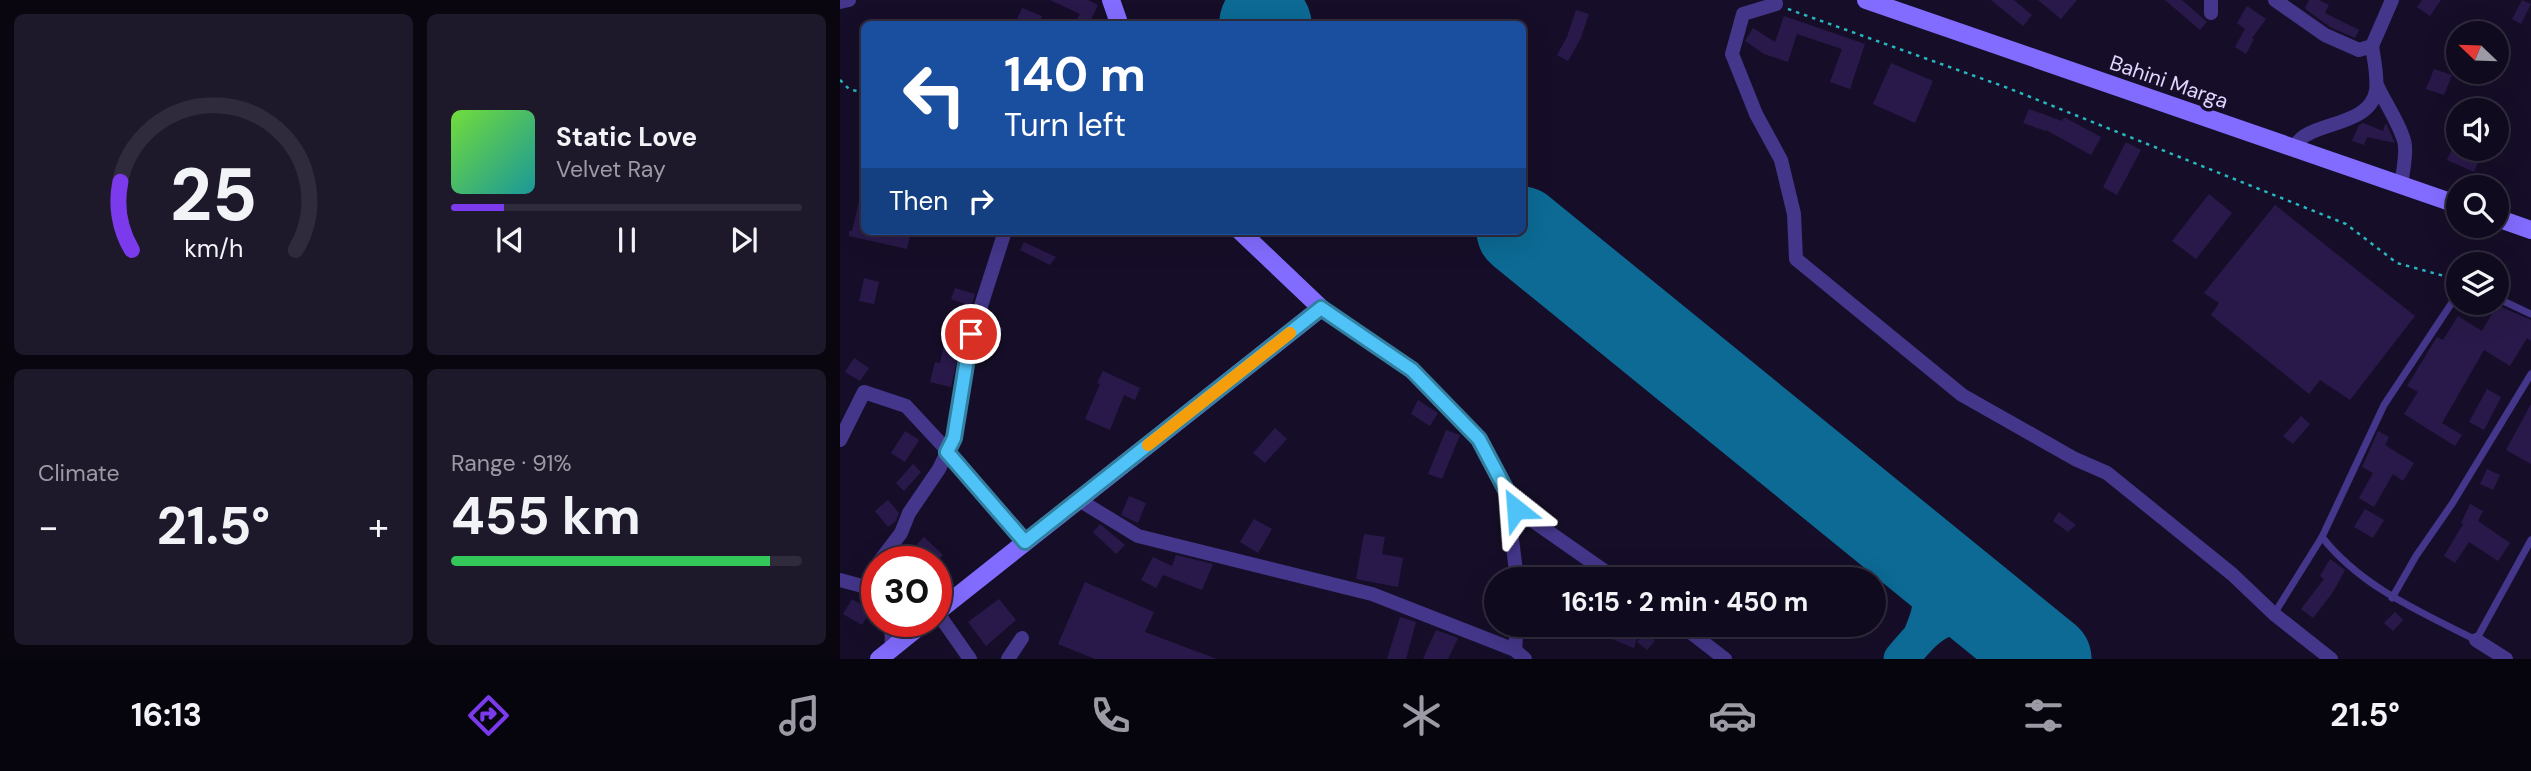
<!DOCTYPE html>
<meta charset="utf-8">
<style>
:root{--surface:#100a1e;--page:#1e182b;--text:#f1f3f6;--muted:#9c9aa4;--line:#302b3c;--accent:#7c3aed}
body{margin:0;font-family:"DM Sans",sans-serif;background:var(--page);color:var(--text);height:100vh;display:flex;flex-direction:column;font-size:26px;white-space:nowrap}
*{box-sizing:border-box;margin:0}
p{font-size:23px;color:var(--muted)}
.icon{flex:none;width:38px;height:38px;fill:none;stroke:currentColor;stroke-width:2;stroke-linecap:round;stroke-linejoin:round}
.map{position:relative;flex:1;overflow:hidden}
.panel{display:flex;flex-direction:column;gap:14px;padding:14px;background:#090610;width:840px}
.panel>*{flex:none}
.top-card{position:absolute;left:21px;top:21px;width:665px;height:214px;border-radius:10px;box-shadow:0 7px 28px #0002,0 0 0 2px var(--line);background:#1a4fa0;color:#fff;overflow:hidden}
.needle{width:46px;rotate:293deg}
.tools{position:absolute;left:1606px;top:21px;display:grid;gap:14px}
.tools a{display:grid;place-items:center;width:63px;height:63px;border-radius:50%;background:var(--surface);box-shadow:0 7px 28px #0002,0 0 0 2px var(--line);font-size:35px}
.speed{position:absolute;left:21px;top:546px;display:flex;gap:14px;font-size:35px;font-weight:700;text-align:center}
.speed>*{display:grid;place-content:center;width:91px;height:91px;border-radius:50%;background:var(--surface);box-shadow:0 7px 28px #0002,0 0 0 2px var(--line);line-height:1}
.speed .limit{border:10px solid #d22;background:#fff;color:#111}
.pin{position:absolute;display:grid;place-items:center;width:60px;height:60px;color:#fff;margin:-30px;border:4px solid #fff;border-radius:50%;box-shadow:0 2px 7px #0007}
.me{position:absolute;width:77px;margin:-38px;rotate:332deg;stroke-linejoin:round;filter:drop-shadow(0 0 5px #0008)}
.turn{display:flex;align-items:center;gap:24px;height:147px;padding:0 28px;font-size:32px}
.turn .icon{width:91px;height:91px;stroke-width:2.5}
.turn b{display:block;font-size:49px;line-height:60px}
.then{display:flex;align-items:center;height:66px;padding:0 28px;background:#0003;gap:14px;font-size:26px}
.big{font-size:52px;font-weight:700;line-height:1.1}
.panel .widget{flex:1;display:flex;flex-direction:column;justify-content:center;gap:10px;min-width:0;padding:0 24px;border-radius:10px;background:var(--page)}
.panel .dial{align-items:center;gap:0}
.dial svg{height:182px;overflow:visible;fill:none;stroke:var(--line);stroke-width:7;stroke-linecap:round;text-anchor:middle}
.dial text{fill:var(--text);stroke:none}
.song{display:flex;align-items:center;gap:21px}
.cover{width:84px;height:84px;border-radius:10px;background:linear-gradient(135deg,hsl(100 70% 55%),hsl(180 70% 35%))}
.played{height:7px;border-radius:4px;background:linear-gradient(90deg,var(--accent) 15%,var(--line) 15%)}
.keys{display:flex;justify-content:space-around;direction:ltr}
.heat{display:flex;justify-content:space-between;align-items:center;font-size:38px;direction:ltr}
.charge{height:10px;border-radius:5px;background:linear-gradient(90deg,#34c759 91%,var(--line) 0)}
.panel .tiles{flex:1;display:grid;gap:14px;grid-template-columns:repeat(2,1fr)}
.trip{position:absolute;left:644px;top:567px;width:402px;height:70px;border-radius:35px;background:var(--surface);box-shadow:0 7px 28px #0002,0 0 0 2px var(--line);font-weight:700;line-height:70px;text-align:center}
.tab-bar{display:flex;height:112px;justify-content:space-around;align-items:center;background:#06040c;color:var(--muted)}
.tab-bar .icon{width:49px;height:49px}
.tab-bar .on{color:var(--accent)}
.tab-bar b{font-size:32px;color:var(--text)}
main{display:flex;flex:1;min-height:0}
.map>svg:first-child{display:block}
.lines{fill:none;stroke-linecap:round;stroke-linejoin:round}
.taxiway{stroke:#0c6a94;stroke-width:35}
.runway{stroke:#0c6a94;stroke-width:89}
.building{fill:#29194a}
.path{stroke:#28b6c0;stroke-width:2.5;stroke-dasharray:3.5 5;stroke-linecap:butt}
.lane{stroke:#44368a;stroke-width:7}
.street{stroke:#44368a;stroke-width:14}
.secondary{stroke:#826cff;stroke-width:18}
.route-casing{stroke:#337fa1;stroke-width:18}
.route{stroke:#4fc3f7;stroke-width:12}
.slow{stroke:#f59e0b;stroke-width:12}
.labels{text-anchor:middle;stroke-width:7;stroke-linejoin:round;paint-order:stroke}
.street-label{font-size:21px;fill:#dfd5ff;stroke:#160e28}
</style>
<main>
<section class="panel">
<div class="tiles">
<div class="widget dial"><svg viewBox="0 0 100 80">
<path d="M14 69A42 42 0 1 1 86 69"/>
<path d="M14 69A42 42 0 0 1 9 39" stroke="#7c3aed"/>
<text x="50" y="56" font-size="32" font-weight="700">25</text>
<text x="50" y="72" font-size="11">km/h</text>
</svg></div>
<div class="widget">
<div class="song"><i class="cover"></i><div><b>Static Love</b><p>Velvet Ray</p></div></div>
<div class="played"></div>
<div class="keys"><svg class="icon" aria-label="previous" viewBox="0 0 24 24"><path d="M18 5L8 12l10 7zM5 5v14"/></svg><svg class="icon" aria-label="pause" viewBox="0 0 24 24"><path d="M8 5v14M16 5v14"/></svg><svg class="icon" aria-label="next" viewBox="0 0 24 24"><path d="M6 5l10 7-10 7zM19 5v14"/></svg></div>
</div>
<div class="widget"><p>Climate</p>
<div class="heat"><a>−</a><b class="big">21.5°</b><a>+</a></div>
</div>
<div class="widget"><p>Range · 91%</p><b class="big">455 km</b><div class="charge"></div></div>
</div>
</section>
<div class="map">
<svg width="1691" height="659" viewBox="0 0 1691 659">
<rect width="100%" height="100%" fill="#160e28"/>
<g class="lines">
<!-- taxiway -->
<g class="taxiway">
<path d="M1082,558C1090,590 1096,600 1082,632"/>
<path d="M1061,659C1099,613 1106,612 1164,624"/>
</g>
<!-- runway -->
<g class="runway">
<path d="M424,22L427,24"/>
<path d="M681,231L1207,659"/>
</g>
</g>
<!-- building -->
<g class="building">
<path d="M210,0H248L258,5L249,24H234L240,14Z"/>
<path d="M1151,0H1174L1192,15L1183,26Z"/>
<path d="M1198,0H1237L1221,19Z"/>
<path d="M1325,0H1342L1367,22L1360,30Z"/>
<path d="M1469,0H1479L1489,5L1485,13L1519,30L1515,38L1490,27L1468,11L1465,8Z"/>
<path d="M1582,0H1601L1590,16L1577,7Z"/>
<path d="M1682,0L1691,4L1681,24L1672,19Z"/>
<path d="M1407,6L1426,19L1412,38L1414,39L1406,54L1395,47L1405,29L1397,23Z"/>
<path d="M182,8L202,16L199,24H175Z"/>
<path d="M736,10L749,14L740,40L728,61L717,55L727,37Z"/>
<path d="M944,16L1025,44L1010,89L990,82L1002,49L957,34L948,62L924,54L905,41L913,28L935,42Z"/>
<path d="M1051,63L1093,81L1075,123L1033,104Z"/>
<path d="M1594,69L1612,75L1604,95L1586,89Z"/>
<path d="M1189,109L1222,121L1224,117L1261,137L1251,155L1206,130V131L1183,123Z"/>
<path d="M1523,123L1543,131L1545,124L1547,125L1555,143L1527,137L1524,145L1512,141L1519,125Z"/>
<path d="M1286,142L1301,150L1277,195L1263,187Z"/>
<path d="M1612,149H1644L1634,172L1607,160Z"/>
<path d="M1369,194L1392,213L1356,259L1332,241Z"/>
<path d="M20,197L24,198V231H71L67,249L9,236V231H12Z"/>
<path d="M1435,205L1575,316L1510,400L1480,380L1469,394L1371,315L1379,303L1364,293Z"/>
<path d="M184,242L216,257L210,265L180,250Z"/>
<path d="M24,278L39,282L34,304L19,301Z"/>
<path d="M115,288L135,294L131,306L111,299Z"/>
<path d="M1657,305L1691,320V341L1687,338L1670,366L1644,350L1602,423L1622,435L1615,446L1564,414L1578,392L1567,386L1597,337L1603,340L1618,316L1642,331Z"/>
<path d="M148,318L163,329L152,344L141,336Z"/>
<path d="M108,326L124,329L111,387L90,382L95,362L100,363Z"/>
<path d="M14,358L29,368L20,381L5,372Z"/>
<path d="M263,371L300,388L295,400L284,395L270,430L245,419L260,384L257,383Z"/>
<path d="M1647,389L1661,397L1644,430L1629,422Z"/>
<path d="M578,400L598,413L590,426L571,414Z"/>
<path d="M1691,404V464L1666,450Z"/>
<path d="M1461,416L1470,424L1453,444L1443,436Z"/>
<path d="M435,428L447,439L425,463L413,453Z"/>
<path d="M606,430L620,435L602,479L588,474Z"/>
<path d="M65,431L79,440L65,462L51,453Z"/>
<path d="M1538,431L1549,437L1545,445L1574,463L1563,481L1553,474L1534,507L1519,498L1533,473L1522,467Z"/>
<path d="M73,464L81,472L64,491L56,483Z"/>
<path d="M1647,469L1660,475L1653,490L1640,484Z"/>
<path d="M289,496L306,503L298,523L281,515Z"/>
<path d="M48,500L59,513L56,521L48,527L35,511Z"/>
<path d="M1630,504L1643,511L1638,521L1670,543L1658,561L1629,542L1615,563L1604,556L1623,524L1621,523Z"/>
<path d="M1525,509L1544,520L1533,538L1514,527Z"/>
<path d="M1219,512L1236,525L1228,532L1213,521Z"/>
<path d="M414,519L432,529L418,553L400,542Z"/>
<path d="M260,524L285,545L276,554L253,532Z"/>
<path d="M524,534L545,537L542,554L563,558L558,587L516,579Z"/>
<path d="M84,537L103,555L96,562H56L83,551L77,544Z"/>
<path d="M336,555L373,564L362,590L323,575L316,588L301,580L313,557L332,566Z"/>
<path d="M1490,559L1505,570L1493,592L1473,618L1461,609L1484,579L1480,576Z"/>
<path d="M245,582L314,612L305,632L377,659H255L218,644Z"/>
<path d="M12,599L31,610L22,625L3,614Z"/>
<path d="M159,599L176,620L146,646L128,622Z"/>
<path d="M1555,612L1563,620L1553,631L1544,623Z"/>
<path d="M560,617L576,622L566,659H547Z"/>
<path d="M769,625H785L783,631L798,635L794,648L764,636Z"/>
<path d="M596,630L618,638L608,659H583Z"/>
<path d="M805,632L815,641L807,650L797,642Z"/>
</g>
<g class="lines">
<!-- path -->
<g class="path">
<path d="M948,9L1168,88L1506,224L1557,263L1619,280"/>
<path d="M0,80L9,89L24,93"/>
</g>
<!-- lane -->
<g class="lane">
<path d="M1657,298L1691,314"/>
<path d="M1482,537C1521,587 1581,612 1636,640L1691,540"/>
<path d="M1552,598L1576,556L1612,504L1691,374"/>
<path d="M1434,614L1482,537L1544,405L1619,292"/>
</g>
<!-- street -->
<g class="street">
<path d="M935,0L936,4L903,14L892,54L916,114L941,160L954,214L956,259L1122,395L1235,459L1267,473L1392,574L1434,614L1491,659"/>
<path d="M1371,0V13"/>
<path d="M1435,0L1485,35L1519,50L1532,46L1552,0"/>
<path d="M0,2L9,0"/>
<path d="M1537,85C1544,101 1564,131 1565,146C1566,158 1563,172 1561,185"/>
<path d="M1452,149C1457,143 1461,137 1468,134C1490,122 1530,121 1536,91C1538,77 1534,60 1532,46"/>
<path d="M481,308L572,370L639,439L676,509L776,579"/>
<path d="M0,440L24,392L66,406L119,463L185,542"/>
<path d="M239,500L298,536L532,594L675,650L685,659"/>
<path d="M676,509L671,531L677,579"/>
<path d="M39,562L61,533L69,513L99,469L114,438L132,334L165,231"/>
<path d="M0,580L37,590"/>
<path d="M97,612L130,659"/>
<path d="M51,621L52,648"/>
<path d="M841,625L885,659"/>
<path d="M1636,640L1666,659"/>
<path d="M675,650L677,625"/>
<path d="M168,659L182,638"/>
</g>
<!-- secondary -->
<g class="secondary">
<path d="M271,0L278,20L275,24"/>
<path d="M1026,0L1619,205"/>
<path d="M1657,218L1691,230"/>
<path d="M96,613L481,308L400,231"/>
<path d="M39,659L86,621"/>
</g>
</g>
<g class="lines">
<defs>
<path id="route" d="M131,334L114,438L107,452L185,542L481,308L572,370L605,404L639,439L676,509"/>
</defs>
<!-- route casing -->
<use href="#route" class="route-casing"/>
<!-- route -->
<use href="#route" class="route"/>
<!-- slow -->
<path class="slow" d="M308,445L450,333"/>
</g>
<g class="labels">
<!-- street labels -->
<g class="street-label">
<text transform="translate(1329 82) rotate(19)" y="7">Bahini Marga</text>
</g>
</g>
</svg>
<div class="tools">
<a><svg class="needle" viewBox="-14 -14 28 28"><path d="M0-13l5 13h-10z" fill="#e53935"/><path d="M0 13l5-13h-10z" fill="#9c9aa4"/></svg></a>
<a><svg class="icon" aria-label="sound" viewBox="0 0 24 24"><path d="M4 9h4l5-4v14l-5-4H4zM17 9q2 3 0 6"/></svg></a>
<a><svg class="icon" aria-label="search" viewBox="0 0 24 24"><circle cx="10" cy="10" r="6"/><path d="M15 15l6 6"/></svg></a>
<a><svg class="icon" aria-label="layers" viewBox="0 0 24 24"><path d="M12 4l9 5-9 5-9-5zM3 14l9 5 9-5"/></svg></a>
</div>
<div class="speed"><div class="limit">30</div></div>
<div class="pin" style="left:131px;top:334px;background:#d93025"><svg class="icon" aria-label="arrive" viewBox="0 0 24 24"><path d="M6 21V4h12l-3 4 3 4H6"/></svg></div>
<svg class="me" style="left:676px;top:509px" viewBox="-20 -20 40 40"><path d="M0-17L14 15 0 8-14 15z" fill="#4fc3f7" stroke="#fff" stroke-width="4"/></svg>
<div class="trip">16:15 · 2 min · 450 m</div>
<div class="top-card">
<div class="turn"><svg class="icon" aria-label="left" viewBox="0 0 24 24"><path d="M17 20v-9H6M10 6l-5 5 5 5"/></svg><div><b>140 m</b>Turn left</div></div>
<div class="then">Then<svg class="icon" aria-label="right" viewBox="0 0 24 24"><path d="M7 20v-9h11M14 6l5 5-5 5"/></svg></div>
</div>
</div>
</main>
<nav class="tab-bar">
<b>16:13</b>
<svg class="icon on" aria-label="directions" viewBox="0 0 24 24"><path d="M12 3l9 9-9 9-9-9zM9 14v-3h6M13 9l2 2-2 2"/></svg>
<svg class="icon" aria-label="music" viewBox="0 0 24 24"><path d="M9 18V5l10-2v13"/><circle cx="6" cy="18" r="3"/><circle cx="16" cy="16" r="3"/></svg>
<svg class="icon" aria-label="phone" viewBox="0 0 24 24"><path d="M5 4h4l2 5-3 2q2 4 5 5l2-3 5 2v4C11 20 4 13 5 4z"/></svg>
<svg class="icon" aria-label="climate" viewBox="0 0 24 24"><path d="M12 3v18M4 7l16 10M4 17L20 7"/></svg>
<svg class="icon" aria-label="car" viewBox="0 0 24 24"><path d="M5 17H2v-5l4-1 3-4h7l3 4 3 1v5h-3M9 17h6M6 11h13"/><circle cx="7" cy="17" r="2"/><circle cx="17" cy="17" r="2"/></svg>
<svg class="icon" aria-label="filters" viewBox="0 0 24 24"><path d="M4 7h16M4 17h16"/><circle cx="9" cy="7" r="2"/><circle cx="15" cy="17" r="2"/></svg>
<b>21.5°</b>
</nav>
